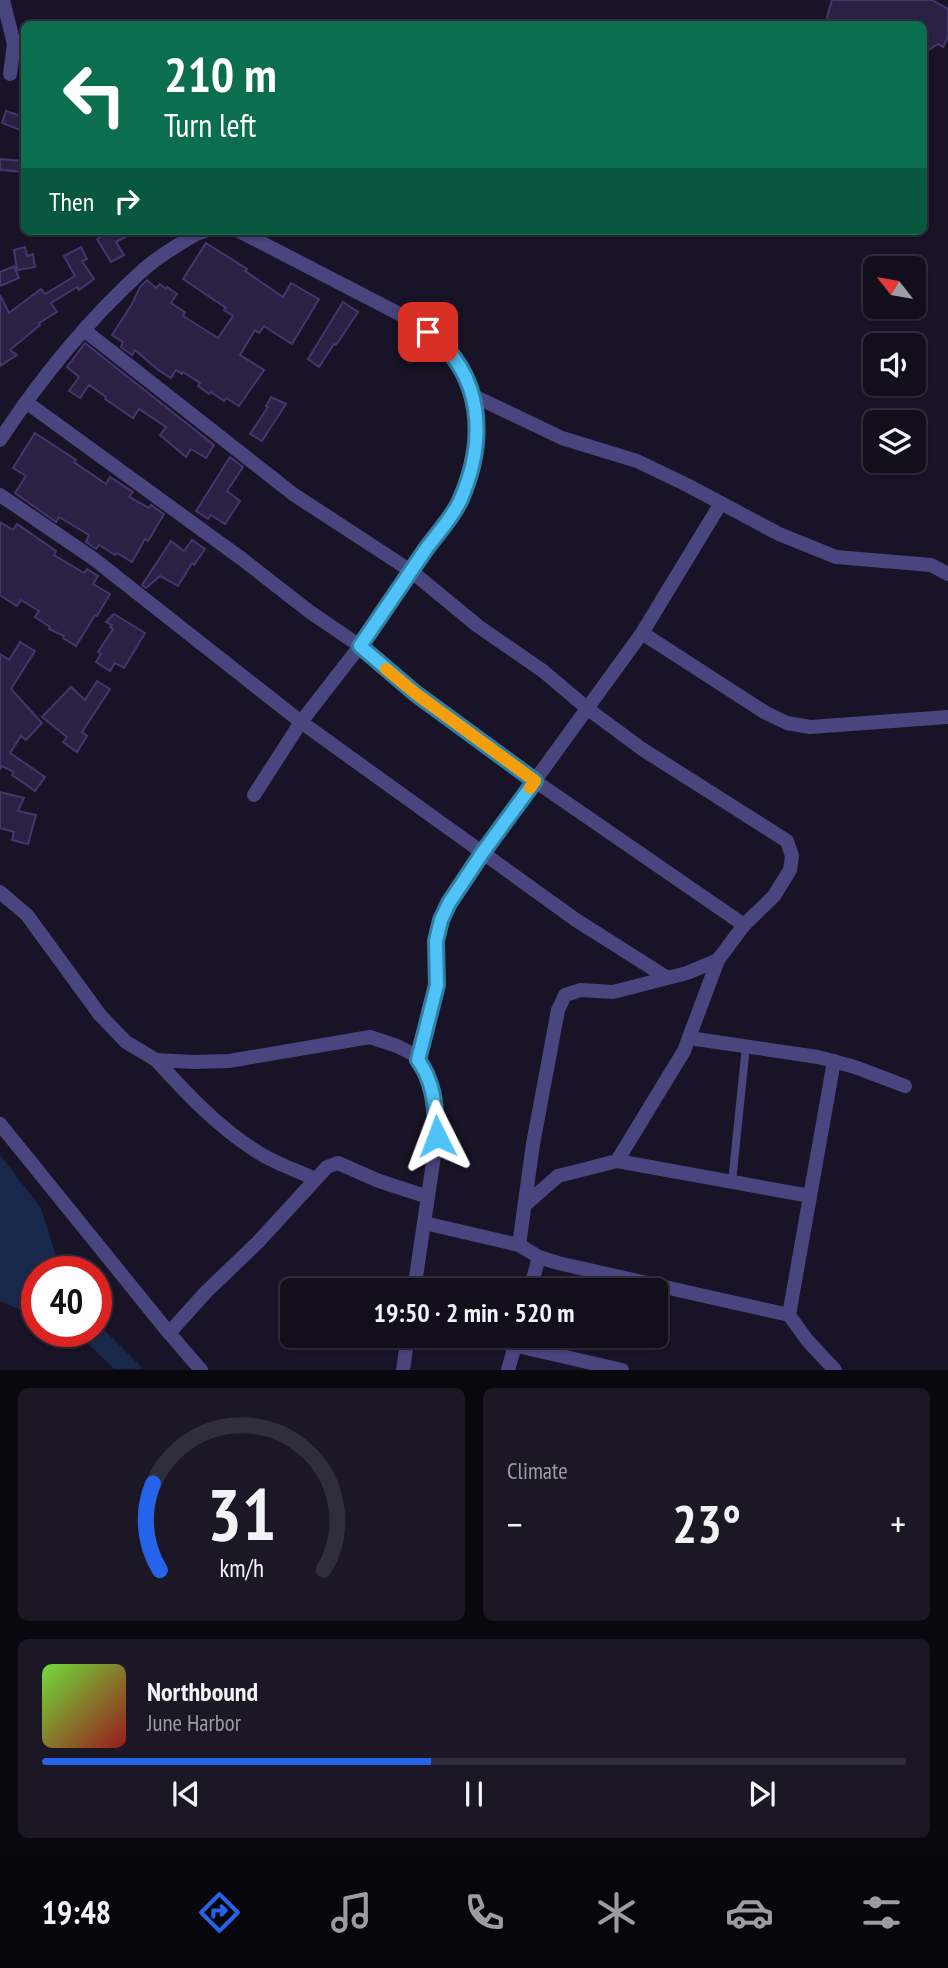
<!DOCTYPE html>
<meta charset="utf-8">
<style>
:root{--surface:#120e1c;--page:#1b1725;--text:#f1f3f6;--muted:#9c9ca3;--line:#312e3b;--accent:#2563eb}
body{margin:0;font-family:"PT Sans Narrow",sans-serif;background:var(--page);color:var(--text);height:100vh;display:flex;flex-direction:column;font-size:26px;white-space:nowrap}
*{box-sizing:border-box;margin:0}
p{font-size:23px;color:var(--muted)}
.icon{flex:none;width:38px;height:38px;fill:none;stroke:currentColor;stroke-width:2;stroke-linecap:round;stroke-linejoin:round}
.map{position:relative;height:1370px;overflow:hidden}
.sheet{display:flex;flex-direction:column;gap:18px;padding:18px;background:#0a080f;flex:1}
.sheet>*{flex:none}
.top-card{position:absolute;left:21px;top:21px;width:906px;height:214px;border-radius:10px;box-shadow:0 2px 5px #0004,0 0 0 2px var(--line);background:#0b6e4f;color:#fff;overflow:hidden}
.needle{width:46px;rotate:301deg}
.fabs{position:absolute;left:863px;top:256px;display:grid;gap:14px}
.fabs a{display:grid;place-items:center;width:63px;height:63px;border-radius:10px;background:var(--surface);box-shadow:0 2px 5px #0004,0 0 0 2px var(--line);font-size:35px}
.speed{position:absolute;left:21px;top:1256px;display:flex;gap:14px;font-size:35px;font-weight:700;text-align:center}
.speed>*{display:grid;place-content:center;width:91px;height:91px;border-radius:50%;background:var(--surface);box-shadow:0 2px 5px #0004,0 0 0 2px var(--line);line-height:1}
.speed .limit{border:10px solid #d22;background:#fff;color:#111}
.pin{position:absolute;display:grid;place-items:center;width:60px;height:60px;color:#fff;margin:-30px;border-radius:14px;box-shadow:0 4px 10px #0006}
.me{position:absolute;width:77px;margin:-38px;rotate:357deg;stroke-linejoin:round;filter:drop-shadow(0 0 5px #0008)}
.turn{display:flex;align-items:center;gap:24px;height:147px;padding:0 28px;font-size:32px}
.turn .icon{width:91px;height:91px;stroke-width:2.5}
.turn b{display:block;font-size:49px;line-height:60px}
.then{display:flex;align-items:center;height:66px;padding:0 28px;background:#0003;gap:14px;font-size:26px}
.big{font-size:52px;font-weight:600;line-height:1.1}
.sheet .widget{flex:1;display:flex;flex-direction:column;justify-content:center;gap:10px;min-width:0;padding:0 24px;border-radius:10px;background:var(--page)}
.sheet .dial{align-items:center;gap:0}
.dial svg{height:182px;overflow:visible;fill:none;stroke:var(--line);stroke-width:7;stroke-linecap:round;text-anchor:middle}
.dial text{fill:var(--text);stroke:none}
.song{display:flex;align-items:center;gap:21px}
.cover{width:84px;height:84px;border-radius:10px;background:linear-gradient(135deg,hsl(100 70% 55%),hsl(0 70% 35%))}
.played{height:7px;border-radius:4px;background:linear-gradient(90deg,var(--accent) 45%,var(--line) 45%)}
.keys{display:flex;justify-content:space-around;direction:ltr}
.heat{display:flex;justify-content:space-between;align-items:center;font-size:38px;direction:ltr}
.sheet .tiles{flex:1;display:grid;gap:18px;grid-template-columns:1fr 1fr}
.widget:last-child{grid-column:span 2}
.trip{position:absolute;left:280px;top:1278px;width:388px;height:70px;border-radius:10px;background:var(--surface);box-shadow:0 2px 5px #0004,0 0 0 2px var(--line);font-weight:600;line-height:70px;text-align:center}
.menu{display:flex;height:112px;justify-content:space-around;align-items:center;background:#07060b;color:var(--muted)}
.menu .icon{width:49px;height:49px}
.menu .current{color:var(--accent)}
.menu b{font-size:32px;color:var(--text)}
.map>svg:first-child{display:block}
.water{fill:#18284a}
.building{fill:#2b2144;stroke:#45366d;stroke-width:2}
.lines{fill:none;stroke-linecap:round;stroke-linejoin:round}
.service{stroke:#4a447f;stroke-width:8}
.minor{stroke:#4a447f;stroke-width:14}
.tertiary{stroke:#4a447f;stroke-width:14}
.route-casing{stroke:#337fa1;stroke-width:18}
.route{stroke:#4fc3f7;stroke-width:12}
.slow{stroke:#f59e0b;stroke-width:12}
</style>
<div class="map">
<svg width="948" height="1370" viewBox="0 0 948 1370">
<rect width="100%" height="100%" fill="#181326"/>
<!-- water -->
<g class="water">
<path d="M0,1155L41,1208L61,1272H37V1317L0,1301Z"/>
<path d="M96,1322L143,1369H114L81,1337L70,1332H96Z"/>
</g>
<!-- building -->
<g class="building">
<path d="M832,0H932L948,9V37L943,47L938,44L924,53V24H825Z"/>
<path d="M6,111L24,117L20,130L2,123Z"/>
<path d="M0,159L24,161V172L0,170Z"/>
<path d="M110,231H137L116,242L124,255L111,262L97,239Z"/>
<path d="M206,243L247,269L245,271L283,297L291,283L319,299L292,344L264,326L259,333L255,330L240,355L264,370L239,406L226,398L224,401L211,392L209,394L198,386L200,383L183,372L182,374L176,370L171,378L157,369L135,350L132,355L121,347L123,342L112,335L132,304L140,287L147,280L156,288L160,284L166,289L167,287L177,294L171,303L185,312L183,316L218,338L233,316L224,310L226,308L183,279Z"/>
<path d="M25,247L27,256L33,254L35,267L17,270L14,250Z"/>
<path d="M81,247L87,259L82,261L94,279L79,290L77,287L51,303L57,312L39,323L40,325L10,350L17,355L0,366V295L9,313L41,289L45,294L75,276L64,256Z"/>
<path d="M14,266L19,278L0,286V272Z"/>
<path d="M343,302L358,312L336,345L334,344L319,367L308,359Z"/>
<path d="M85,343L214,445L206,458L191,449L186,457L160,435L166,427L139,409L133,418L105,399L106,397L89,385L80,398L69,391L79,377L67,367Z"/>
<path d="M271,397L286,404L262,441L250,434L268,407L266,406Z"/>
<path d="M35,433L76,460L74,462L106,484L110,477L133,492L129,497L149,508L151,505L164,514L148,541L145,539L132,562L117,553L115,555L99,545L96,549L86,542L89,535L59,517L56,522L15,493L26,476L13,468Z"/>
<path d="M230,457L243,467L227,491L240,501L225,524L211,515L208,519L196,511Z"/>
<path d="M0,522L13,530L17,524L56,551L54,555L84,573L87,569L98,576L93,584L110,594L97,616L95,615L76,646L63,638L64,636L49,629L50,627L35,617L39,611L21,600L17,606L0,595Z"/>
<path d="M192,540L205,549L194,565L192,563L178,586L160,576L146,588L142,585L171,541L184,551Z"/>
<path d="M114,614L145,633L124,668L115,663L110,671L96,662L101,654L98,652L113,629L110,627L112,625L106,622Z"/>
<path d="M20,642L35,651L11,689L42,723L26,740L21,736L10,753L45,777L35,791L12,775L14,772L2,766L0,769V654L9,660Z"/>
<path d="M97,681L110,689L82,732L87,736L77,752L63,742L67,737L42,717L71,687L85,700Z"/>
<path d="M0,792L24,798L18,811L36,815L28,844L12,840L14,832L0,828Z"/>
</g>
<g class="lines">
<!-- service -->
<path class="service" d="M732,1182L746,1046"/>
<!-- minor -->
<g class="minor">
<path d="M3,0L14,44L10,74"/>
<path d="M239,231L415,322L441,342L458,363L474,396L477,445L469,477L459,503L360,646L301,722L254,795"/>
<path d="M84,330L293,494L411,571L478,626L543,671L588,709L642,749L787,841L792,856L790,870L774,896L744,925L718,960L687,973L613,992L581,990L565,995L558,1010L533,1144L519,1245"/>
<path d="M474,396L562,438L637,461L687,485L779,534L836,557L931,565L948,574"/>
<path d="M26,402L242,559L310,612L360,646L415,693L535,781L744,925"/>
<path d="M0,440C40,379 88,320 142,271C158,256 178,245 196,234L205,231"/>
<path d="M0,495L94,559L301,722L576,920L666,977"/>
<path d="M642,633L766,713L787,723L810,727L948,717"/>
<path d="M689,1038L818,1057L855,1067L905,1086"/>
<path d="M156,1060C187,1094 218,1127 256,1151C274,1163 296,1170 315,1179"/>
<path d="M418,1060L437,985L435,941L441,920L449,903L483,852L642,633L721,503"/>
<path d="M0,1124L169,1333L201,1370"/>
<path d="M617,1161L810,1196"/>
<path d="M525,1205L558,1176L617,1161L684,1051L718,960"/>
<path d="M424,1223L519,1245L539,1257L558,1263L789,1315L807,1340L835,1370"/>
<path d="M530,1290L539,1257"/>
<path d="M789,1315L834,1061"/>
<path d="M169,1333L206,1292L258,1242L327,1167L338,1163L379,1181L428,1197"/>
<path d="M470,1335L622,1370"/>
<path d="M508,1370L518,1335"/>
</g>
<!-- tertiary -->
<g class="tertiary">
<path d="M0,892L27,915L100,1015L126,1042L156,1060L193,1062L229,1061L370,1037L397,1046L413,1054L427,1072L435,1099L437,1136L414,1290"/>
<path d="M403,1370L408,1335"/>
</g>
</g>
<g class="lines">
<defs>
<path id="route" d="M428,332C484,374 487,440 460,501C452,518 437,534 426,549C404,581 382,614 360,646L415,693L535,781L483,852L449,903L441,920L436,941L437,985L418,1060C435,1083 435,1109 437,1136"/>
</defs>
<!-- route casing -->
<use href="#route" class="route-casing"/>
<!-- route -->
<use href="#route" class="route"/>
<!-- slow -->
<path class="slow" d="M386,669L415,693L535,781L530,788"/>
</g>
</svg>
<div class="fabs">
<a><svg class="needle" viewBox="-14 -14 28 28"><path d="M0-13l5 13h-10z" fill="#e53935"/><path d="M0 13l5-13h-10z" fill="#9c9ca3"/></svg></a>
<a><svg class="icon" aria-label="sound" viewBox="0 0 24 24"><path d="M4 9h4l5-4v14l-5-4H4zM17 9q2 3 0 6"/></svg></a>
<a><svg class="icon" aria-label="layers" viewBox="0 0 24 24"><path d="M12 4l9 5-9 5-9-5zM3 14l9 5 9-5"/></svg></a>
</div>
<div class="speed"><div class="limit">40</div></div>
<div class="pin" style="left:428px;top:332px;background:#d93025"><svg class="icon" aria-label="arrive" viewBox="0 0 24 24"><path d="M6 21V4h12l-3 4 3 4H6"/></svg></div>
<svg class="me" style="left:437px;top:1136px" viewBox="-20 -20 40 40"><path d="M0-17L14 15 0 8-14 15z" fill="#4fc3f7" stroke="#fff" stroke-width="4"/></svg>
<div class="trip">19:50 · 2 min · 520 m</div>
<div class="top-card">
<div class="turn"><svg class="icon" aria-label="left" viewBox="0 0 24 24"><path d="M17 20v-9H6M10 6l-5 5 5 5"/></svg><div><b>210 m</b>Turn left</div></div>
<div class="then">Then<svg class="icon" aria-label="right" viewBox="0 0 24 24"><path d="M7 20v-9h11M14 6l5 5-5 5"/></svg></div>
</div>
</div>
<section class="sheet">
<div class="tiles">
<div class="widget dial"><svg viewBox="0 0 100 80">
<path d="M14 69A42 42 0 1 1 86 69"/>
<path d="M14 69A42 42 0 0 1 11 31" stroke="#2563eb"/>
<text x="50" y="56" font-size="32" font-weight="700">31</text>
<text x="50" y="72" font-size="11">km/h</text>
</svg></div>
<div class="widget"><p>Climate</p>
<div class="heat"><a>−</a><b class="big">23°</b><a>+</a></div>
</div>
<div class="widget">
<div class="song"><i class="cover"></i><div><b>Northbound</b><p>June Harbor</p></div></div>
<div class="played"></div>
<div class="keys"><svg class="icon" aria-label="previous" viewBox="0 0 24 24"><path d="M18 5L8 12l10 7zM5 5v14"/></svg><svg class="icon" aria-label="pause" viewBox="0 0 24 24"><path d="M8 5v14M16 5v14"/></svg><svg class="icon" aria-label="next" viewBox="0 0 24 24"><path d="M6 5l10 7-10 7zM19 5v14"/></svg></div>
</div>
</div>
</section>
<nav class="menu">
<b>19:48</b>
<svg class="icon current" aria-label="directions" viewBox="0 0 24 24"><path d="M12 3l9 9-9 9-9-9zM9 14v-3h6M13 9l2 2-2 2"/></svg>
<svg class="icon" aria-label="music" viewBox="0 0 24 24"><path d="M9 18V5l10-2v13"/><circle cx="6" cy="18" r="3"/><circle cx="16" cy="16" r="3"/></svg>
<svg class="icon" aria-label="phone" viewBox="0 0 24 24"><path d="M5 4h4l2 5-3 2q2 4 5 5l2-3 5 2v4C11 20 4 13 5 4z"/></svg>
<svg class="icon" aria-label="climate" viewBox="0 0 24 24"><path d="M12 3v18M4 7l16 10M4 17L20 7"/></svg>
<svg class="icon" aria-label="car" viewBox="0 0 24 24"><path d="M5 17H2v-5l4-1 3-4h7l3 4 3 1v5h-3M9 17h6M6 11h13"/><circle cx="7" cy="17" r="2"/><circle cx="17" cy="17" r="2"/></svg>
<svg class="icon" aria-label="filters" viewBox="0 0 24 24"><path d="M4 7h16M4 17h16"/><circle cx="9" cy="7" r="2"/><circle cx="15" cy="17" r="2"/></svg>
</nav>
